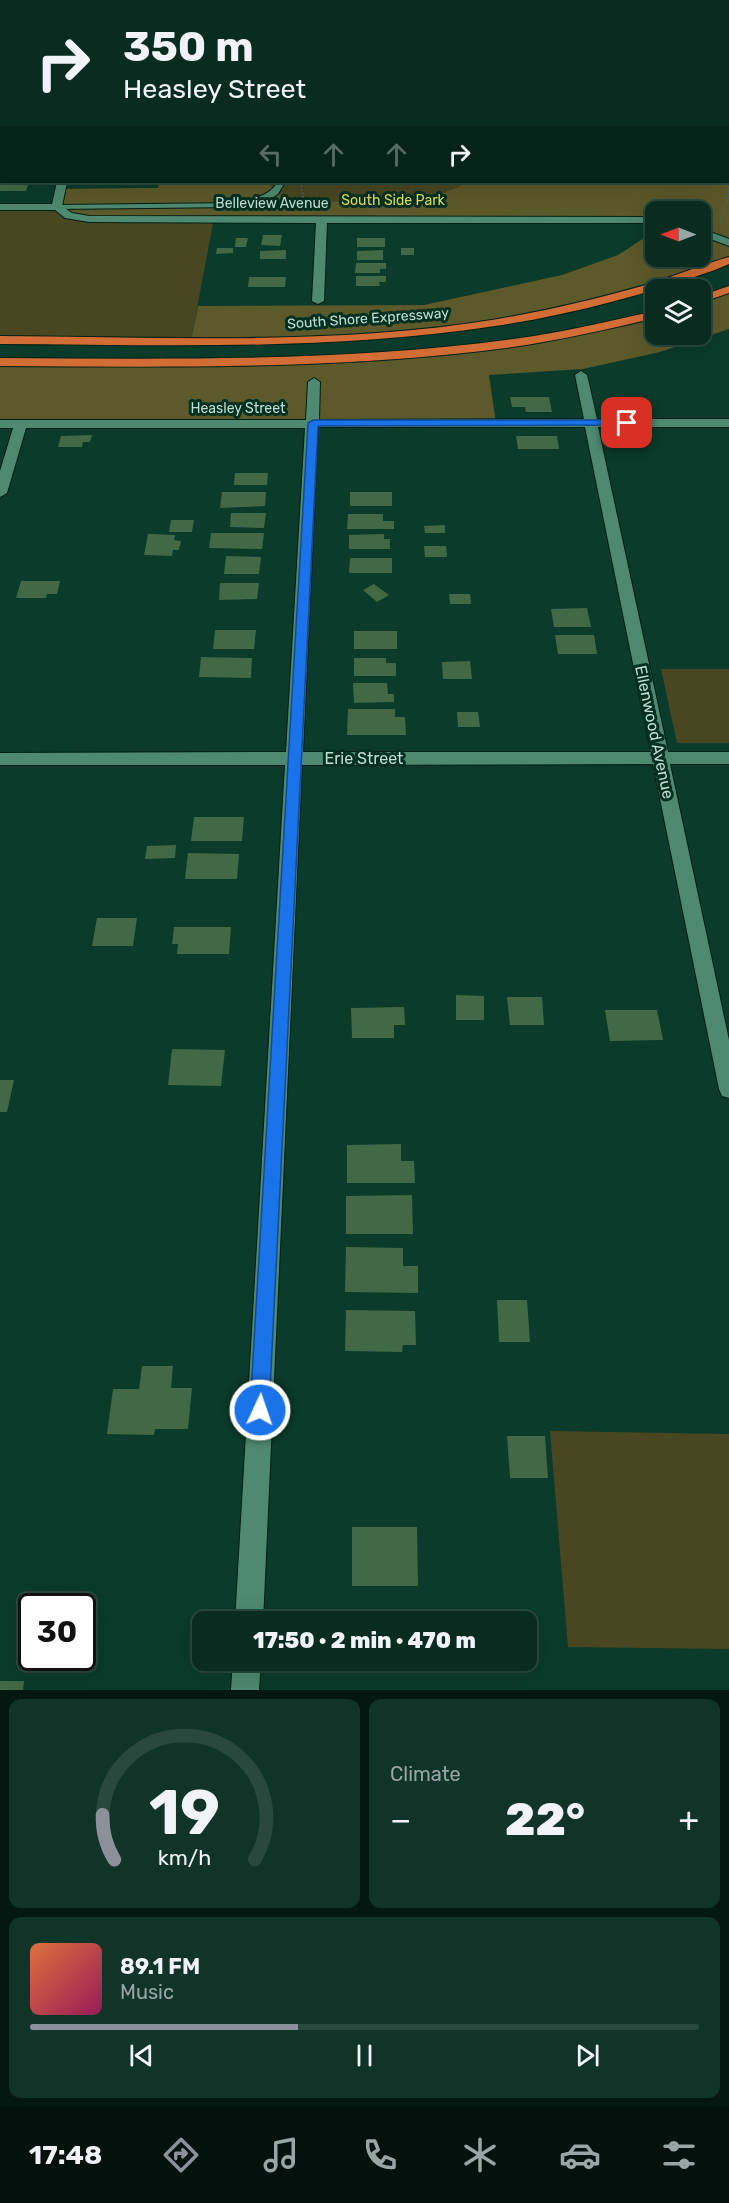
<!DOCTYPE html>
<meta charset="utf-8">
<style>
:root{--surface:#082c20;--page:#113429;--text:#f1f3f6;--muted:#98a7a5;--line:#29483e;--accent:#8c9099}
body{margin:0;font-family:Rubik,sans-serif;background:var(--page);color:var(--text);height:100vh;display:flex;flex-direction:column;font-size:22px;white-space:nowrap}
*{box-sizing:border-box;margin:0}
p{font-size:20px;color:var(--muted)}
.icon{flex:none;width:33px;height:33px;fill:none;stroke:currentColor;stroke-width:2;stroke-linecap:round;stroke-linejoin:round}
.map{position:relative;height:1690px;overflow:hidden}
.details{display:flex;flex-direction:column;gap:9px;padding:9px;background:#041812;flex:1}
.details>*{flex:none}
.top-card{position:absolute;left:0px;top:0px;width:729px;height:183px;box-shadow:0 6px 24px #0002,0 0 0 2px var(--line);background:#082c20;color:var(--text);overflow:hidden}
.needle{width:39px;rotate:270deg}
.buttons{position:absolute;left:645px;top:201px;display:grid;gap:12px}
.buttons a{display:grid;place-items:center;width:66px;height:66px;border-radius:12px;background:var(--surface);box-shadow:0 6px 24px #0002,0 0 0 2px var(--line);font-size:30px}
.speed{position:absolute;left:18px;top:1593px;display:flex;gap:12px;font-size:30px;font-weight:700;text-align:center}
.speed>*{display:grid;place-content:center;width:78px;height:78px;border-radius:50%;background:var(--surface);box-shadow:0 6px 24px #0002,0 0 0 2px var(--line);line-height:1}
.speed .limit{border:3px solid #111;border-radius:9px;background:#fff;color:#111}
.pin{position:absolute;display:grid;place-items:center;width:51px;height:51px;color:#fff;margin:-26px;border-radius:12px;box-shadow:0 3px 9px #0006}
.me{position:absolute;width:66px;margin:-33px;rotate:3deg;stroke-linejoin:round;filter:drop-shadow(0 0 4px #0008)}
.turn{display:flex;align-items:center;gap:21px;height:126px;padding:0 24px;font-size:27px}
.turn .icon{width:78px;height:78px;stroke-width:2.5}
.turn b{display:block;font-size:42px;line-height:51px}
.lanes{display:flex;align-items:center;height:57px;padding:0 24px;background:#0003;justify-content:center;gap:30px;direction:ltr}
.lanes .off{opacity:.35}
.big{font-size:45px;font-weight:800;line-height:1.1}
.details .card{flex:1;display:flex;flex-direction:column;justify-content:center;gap:9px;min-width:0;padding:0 21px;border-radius:12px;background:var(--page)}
.details .dial{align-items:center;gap:0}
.dial svg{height:156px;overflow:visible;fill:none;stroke:var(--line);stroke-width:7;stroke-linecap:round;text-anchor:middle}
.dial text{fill:var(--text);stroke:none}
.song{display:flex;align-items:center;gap:18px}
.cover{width:72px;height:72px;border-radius:9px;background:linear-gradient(135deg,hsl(20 70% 55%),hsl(330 70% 35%))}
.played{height:6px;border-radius:3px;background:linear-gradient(90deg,var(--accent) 40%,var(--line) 40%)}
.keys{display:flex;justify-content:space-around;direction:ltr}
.heat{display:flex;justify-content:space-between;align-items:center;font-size:33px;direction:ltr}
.details .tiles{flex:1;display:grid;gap:9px;grid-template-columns:1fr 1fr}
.card:last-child{grid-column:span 2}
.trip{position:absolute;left:192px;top:1611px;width:345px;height:60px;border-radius:12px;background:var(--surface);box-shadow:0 6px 24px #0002,0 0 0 2px var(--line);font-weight:800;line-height:60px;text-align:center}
.tab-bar{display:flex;height:96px;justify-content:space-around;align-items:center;background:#03120d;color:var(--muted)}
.tab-bar .icon{width:42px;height:42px}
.tab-bar .selected{color:var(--accent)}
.tab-bar b{font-size:27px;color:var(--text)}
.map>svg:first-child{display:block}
.built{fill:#0e4836}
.green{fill:#494721}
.forest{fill:#5c592a}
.building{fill:#416945}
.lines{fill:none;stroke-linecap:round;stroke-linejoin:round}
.service-casing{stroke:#011f15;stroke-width:2}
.minor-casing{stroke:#011f15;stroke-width:2}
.secondary-casing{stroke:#011f15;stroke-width:2}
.motorway-casing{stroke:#011f15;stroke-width:2}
.path{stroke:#416c5d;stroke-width:2;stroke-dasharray:1.5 2;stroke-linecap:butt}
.service{fill:#4e8971;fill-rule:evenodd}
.minor{fill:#4e8971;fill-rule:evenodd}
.secondary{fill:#76815f;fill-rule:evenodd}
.motorway{fill:#d36d36;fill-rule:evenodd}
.rail{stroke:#8fb2a4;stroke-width:2}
.route{fill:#1a73e8;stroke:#114b97;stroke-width:1.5}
.labels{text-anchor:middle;stroke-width:6;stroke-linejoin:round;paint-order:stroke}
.far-park-label{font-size:14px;fill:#e5de4e;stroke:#003021}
.far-street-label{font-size:14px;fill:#c0ded1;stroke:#003021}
.street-label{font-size:16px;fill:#c0ded1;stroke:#003021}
</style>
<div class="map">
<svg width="729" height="1690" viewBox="0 0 729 1690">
<rect width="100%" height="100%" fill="#0a3b2b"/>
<!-- built -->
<path class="built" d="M0,0H144L147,1L2,2V91H0Z"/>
<!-- green -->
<g class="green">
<path d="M728,157L729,243L700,212L214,218L191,340H0V207H57L60,189L158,188L160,182H728Z"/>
<path d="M661,669H729V743H677Z"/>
<path d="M550,1431L729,1434V1649L568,1647Z"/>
</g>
<!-- forest -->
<g class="forest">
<path d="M160,182H266L285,199L295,201C348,200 423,209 468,182L729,183V260C676,276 622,297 568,309C444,336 317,337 191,340L198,306L424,305L562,275L618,255L655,231L656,256H700V212H656L655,220L69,216L57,201L60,189L158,188Z"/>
<path d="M729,289V329L660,352L583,369L489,375L496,423L0,424V362L261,361L515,342L655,314L656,334H700L701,300Z"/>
</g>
<!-- building -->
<g class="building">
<path d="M89,182H144L143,185H93Z"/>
<path d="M0,185H28L26,191H0Z"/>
<path d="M263,235H282L280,246L261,245Z"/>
<path d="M236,238H248L246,247H235Z"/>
<rect x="357" y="238" width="28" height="9"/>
<path d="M217,248H233V253L216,254Z"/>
<rect x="401" y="248" width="13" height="7"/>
<path d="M286,250V259H260V251Z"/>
<path d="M383,250V260H357V251Z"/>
<path d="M356,263H386V269H380V273H355Z"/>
<path d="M356,276H386V282H379L380,286H356Z"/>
<path d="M249,277H286L285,287H248Z"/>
<path d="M510,397H549L552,412H526L525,407H512Z"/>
<path d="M92,435L90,442H83L82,447H58L61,436Z"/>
<path d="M516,436H557L559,449H518Z"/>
<path d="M235,473H268L267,485H234Z"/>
<path d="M222,492H266L265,506L220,508Z"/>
<rect x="350" y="492" width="42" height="14"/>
<path d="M231,513H266L264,528L230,527Z"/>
<path d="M348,514H383V521H394V529H347Z"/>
<path d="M171,520H194L192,532H169Z"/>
<path d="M445,525V533H425L424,526Z"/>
<path d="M211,533H264L262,549L209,548Z"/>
<path d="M148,534L175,535L174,540L181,541L179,550H173L172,556L144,555Z"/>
<path d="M384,534V539H390V549H349V535Z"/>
<path d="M424,546H446L447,557H425Z"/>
<path d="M226,556L261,557L259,574H224Z"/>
<path d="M350,558H392V573H349Z"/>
<path d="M21,581H60L57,594H47L46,598H16Z"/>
<path d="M220,583H259L257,599L219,600Z"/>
<path d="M374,584L389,595L377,602L363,590Z"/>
<path d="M449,594H470L471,604H450Z"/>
<path d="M587,608L591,627H554L551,609Z"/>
<path d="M215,630H256L254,649H213Z"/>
<rect x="354" y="631" width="43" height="18"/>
<path d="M555,635H594L597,654H558Z"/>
<path d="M201,657L252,658L251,678L199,677Z"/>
<path d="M354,658H386V663H396V676H354Z"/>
<path d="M470,661L472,679H443L442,662Z"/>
<path d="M353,683H387L388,694H394V702L354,703Z"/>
<path d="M348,709H395V717H405L406,735H347Z"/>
<path d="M457,712H478L480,727H458Z"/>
<path d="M194,817H244L242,841H191Z"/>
<path d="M176,845L175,858L145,859L147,846Z"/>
<path d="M188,853L239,854L237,879H185Z"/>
<path d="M97,918H137L133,946H92Z"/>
<path d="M174,927H231L229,954H177L178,944H172Z"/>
<path d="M456,995L484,996V1020H456Z"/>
<path d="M507,997H542L544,1025H510Z"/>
<path d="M404,1007L405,1025H394V1038H352L351,1008Z"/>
<path d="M605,1010H657L663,1040L610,1041Z"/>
<path d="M172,1049L225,1050L221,1086L168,1085Z"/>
<path d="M0,1080H14L7,1112H0Z"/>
<path d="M401,1144V1161H414L415,1183H347V1145Z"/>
<path d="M412,1195L413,1234H346V1196Z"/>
<path d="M346,1247L403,1248V1266H418V1293L345,1292Z"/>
<path d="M497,1300H527L530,1342H499Z"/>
<path d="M346,1310L415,1311L416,1345H403L402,1352L345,1351Z"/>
<path d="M142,1366H173L171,1388H192L188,1429H155L154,1435L107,1434L113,1389H139Z"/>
<path d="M507,1436H545L548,1478H510Z"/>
<path d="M352,1527H417L418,1586H352Z"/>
<path d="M0,1681H24L23,1690H0Z"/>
</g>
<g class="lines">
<defs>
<path id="service" d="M278,182H285L278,194L270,199L237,207L57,209L53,207L57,205L237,203C254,198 268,197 278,182Z"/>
<g id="minor">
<rect x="397" y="0" width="8" height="2"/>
<rect x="545" y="0" width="8" height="2"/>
<path d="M57,182H67L62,206L72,213L89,216L656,217V223H327L324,301L318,304L312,301L316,223L89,222L65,218L55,210H0V204H52Z"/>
<path d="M700,228L729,239V246L700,235Z"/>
<path d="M581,371L587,375L597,419H729V427H598L668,752H729V764H670L729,1040V1098L722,1096L719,1089L653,764L302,765L263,1622H235L285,765H0V753L286,752L305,428H26L7,493L0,497V471L13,428H0V420H306L308,382L314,378L320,382L319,420L584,419L575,375ZM318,427H585L651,752H303Z"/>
<path d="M233,1660H261L259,1690H231Z"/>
</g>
<g id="secondary">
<path d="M729,43V49H728V44Z"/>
<rect x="0" y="46" width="2" height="6"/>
</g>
<g id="motorway">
<rect x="638" y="0" width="8" height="2"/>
<path d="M654,0H662L653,2Z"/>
<path d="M729,36V42H728V37Z"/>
<path d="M729,257V264L715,270C644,295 570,315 495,326C332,351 165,345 0,344V336C165,337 334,346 498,319C550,310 601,298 652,283C678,275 703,264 729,257Z"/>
<path d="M729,286V293L700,303V296Z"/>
<path d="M656,311V318C608,329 561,340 513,347C343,370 171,367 0,366V358C171,359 343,362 513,339C561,333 608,321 656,311Z"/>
</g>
</defs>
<!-- service casing -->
<use href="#service" class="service-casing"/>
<!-- minor casing -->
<use href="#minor" class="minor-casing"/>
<!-- secondary casing -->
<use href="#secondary" class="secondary-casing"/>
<!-- motorway casing -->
<use href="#motorway" class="motorway-casing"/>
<!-- path -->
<g class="path">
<path d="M210,0L213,2"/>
<path d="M301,182L304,204"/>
<path d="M720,222L729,195L728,180"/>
</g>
<!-- service -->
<use href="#service" class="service"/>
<!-- minor -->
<use href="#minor" class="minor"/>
<!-- secondary -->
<use href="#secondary" class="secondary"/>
<!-- motorway -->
<use href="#motorway" class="motorway"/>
<!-- rail -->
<path class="rail" d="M181,0L183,2"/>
</g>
<!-- route -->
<path class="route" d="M627,420L632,423L630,425L318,426L269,1410L266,1417L260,1420L253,1417L250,1410L308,423L313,420Z"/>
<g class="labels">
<!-- far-park labels -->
<g class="far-park-label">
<text x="393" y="205">South Side Park</text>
</g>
<!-- far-street labels -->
<g class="far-street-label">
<text x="272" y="208">Belleview Avenue</text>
<text transform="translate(368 318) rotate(-4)" y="5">South Shore Expressway</text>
<text x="238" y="413">Heasley Street</text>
</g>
<!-- street labels -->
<g class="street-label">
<text transform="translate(655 732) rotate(78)" y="6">Ellenwood Avenue</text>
<text x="364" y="764">Erie Street</text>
</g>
</g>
</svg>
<div class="buttons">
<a><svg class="needle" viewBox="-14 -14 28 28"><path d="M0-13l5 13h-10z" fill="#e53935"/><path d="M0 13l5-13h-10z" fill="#98a7a5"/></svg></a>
<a><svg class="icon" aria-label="layers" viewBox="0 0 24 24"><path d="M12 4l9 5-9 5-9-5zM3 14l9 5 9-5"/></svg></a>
</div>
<div class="speed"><div class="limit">30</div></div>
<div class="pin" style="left:627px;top:423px;background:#d93025"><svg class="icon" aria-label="arrive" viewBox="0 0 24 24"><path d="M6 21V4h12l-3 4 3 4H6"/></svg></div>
<svg class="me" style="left:260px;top:1410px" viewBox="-20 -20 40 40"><circle r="17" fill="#1a73e8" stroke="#fff" stroke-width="3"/><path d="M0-11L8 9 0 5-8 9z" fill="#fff"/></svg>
<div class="trip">17:50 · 2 min · 470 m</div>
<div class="top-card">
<div class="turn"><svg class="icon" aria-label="right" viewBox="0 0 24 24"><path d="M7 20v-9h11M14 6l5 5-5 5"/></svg><div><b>350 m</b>Heasley Street</div></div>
<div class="lanes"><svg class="icon off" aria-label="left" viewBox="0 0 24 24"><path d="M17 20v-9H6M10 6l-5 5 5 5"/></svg><svg class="icon off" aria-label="ahead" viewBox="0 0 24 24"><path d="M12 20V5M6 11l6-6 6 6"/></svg><svg class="icon off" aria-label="ahead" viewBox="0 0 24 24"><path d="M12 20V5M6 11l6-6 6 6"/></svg><svg class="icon" aria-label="right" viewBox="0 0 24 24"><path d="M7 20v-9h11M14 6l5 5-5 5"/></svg></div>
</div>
</div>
<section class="details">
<div class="tiles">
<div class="card dial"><svg viewBox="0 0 100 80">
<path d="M14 69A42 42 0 1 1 86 69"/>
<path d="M14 69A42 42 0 0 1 8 46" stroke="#8c9099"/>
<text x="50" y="56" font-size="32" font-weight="700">19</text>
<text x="50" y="72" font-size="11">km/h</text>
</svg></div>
<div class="card"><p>Climate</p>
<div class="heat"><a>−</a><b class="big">22°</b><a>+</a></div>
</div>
<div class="card">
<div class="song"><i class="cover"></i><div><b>89.1 FM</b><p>Music</p></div></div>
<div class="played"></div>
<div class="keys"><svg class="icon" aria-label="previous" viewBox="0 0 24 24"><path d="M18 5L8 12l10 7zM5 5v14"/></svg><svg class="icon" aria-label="pause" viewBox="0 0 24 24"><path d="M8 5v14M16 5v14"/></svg><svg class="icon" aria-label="next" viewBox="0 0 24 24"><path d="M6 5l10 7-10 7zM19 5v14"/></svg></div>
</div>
</div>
</section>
<nav class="tab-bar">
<b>17:48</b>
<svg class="icon selected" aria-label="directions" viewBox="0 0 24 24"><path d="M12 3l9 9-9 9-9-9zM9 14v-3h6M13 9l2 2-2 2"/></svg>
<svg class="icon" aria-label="music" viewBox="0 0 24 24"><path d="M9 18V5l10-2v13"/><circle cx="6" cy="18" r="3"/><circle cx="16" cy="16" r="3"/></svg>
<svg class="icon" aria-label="phone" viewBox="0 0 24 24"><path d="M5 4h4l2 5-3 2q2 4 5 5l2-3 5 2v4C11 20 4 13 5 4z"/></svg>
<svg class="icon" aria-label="climate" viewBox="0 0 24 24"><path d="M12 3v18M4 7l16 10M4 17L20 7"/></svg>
<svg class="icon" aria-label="car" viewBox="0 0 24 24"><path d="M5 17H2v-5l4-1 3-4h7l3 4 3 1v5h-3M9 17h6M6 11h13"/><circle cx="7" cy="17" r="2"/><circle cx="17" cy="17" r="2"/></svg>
<svg class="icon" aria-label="filters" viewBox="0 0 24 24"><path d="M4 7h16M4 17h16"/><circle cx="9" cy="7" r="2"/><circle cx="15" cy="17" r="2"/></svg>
</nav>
